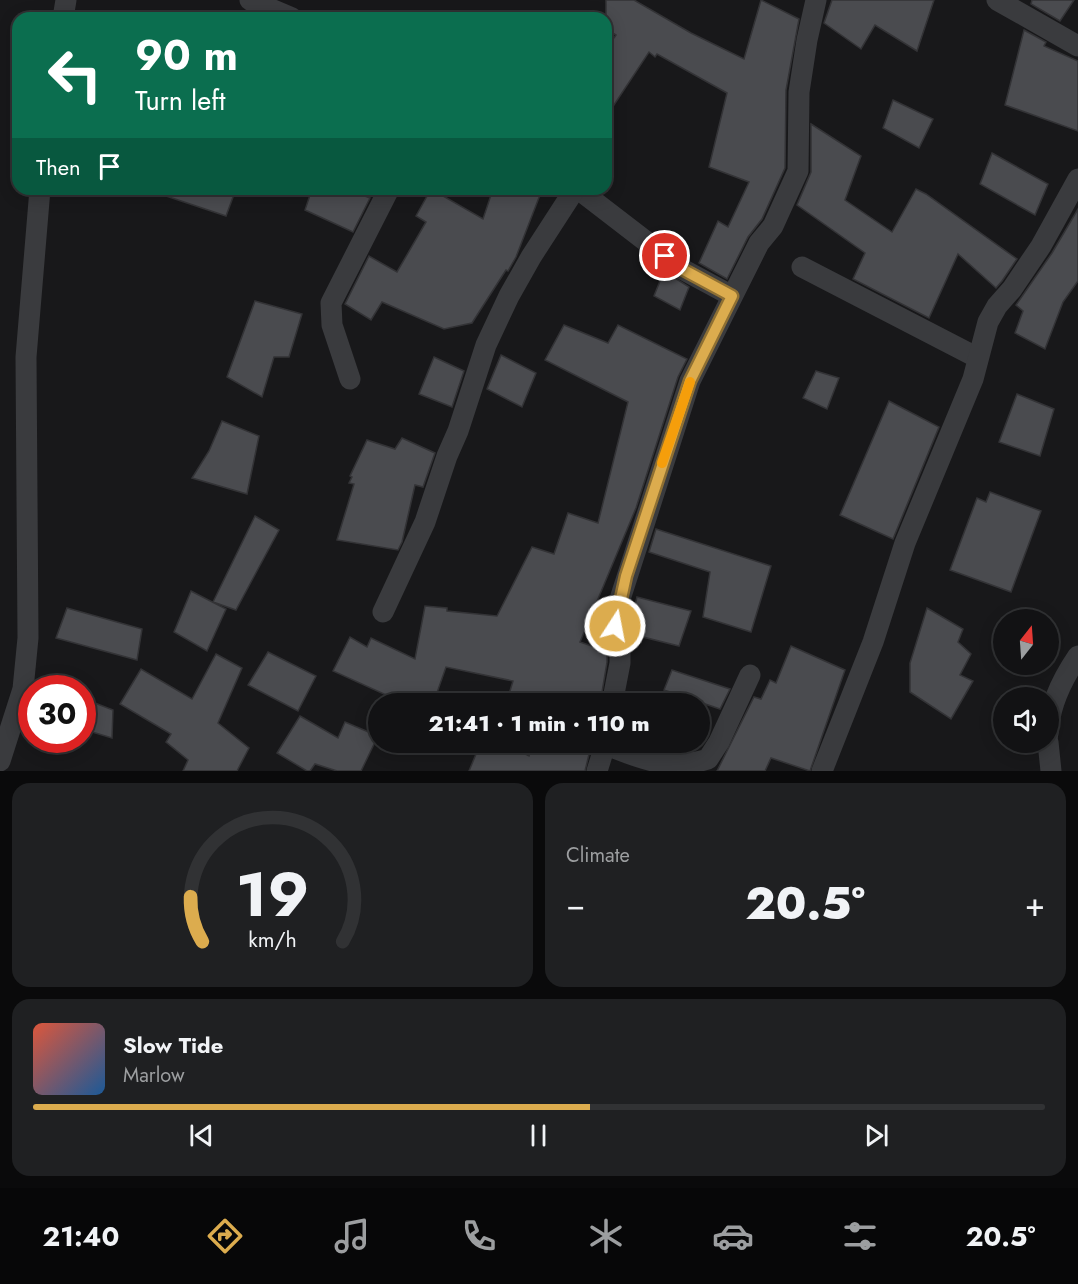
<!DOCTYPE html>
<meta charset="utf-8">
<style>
:root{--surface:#121214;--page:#1f2022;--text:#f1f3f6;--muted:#9c9ea0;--line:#313234;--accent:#dcac4e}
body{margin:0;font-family:Jost,sans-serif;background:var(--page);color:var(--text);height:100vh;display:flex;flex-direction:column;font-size:22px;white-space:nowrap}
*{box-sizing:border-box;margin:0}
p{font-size:20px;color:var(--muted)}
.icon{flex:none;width:33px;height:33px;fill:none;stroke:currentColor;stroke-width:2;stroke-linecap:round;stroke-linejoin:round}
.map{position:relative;height:771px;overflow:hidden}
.sheet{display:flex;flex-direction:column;gap:12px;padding:12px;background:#0a0a0b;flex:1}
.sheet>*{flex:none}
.top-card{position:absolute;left:12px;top:12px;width:600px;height:183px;border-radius:18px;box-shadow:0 3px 15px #0003,0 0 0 2px var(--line);background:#0b6e4f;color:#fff;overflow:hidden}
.needle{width:39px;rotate:17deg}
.controls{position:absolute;left:993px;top:609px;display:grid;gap:12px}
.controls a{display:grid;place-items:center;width:66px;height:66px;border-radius:50%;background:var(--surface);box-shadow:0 3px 15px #0003,0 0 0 2px var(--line);font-size:30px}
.speed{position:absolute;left:18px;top:675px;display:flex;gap:12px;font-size:30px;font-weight:700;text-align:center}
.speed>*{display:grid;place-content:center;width:78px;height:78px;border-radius:50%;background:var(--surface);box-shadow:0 3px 15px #0003,0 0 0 2px var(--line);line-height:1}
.speed .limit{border:9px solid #d22;background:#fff;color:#111}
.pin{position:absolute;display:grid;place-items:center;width:51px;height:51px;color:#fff;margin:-26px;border:3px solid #fff;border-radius:50%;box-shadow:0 2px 6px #0007}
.me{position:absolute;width:66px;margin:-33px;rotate:11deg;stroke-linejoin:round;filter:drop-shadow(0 0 4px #0008)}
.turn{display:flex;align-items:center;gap:21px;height:126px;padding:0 24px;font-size:27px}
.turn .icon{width:78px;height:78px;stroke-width:2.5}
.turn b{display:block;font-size:42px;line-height:51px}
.then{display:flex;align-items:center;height:57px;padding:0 24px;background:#0003;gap:12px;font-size:22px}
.big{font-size:45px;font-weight:800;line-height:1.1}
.sheet .card{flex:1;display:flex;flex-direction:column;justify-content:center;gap:9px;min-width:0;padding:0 21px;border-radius:18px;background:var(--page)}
.sheet .dial{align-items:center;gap:0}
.dial svg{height:156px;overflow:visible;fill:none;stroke:var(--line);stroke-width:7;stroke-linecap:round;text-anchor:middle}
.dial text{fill:var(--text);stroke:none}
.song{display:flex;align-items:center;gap:18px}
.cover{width:72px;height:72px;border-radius:9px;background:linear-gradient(135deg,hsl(10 70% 55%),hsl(210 70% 35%))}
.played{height:6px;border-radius:3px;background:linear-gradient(90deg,var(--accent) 55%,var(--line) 55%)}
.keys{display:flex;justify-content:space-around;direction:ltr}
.heat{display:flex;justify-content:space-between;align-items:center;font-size:33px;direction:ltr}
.sheet .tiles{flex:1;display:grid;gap:12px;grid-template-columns:1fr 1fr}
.card:last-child{grid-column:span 2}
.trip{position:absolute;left:368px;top:693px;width:342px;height:60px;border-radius:30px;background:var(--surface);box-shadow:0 3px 15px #0003,0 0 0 2px var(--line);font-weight:800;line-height:60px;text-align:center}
.tab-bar{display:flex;height:96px;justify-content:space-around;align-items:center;background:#070708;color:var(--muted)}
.tab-bar .icon{width:42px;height:42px}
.tab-bar .selected{color:var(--accent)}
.tab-bar b{font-size:27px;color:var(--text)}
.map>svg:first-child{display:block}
.building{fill:#4a4b4f;stroke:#333336;stroke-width:1.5}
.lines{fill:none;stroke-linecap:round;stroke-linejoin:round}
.minor{stroke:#3a3b3e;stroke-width:21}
.route-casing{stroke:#8f7033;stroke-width:15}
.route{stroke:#dcac4e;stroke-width:10}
.slow{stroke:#f59e0b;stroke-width:10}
</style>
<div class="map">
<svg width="1078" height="771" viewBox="0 0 1078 771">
<rect width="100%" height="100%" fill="#18181a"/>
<!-- building -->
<g class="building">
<path d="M606,0H634L691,33L744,59L761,0L799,19L786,90L785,168L762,219L748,237L727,279L699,263L718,221L728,227L749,182L709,167L727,93L657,54L655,57L649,52L606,117V49L616,35L606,29Z"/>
<path d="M832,0H934L917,51L875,25L861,49L824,23Z"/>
<path d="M1032,0H1074L1060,21L1031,4Z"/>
<path d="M1024,30L1046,42L1044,46L1078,61V131L1005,105Z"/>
<path d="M893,100L933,119L919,148L883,128Z"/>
<path d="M811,124L861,156L845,200L892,232L916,189L926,194L1017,259L1002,281L996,288L958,254L929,318L853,279L865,253L797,205L811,172Z"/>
<path d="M992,153L1048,184L1035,215L980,184Z"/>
<path d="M158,189H236L226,216L157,193Z"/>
<path d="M312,189H347L370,198L353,232L305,210Z"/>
<path d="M431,189L483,219L493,189H523L540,195L516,257L508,271L506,270L472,323L444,329L382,302L371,320L345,304L369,256L397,272L426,222L416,216Z"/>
<path d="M1078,209V281L1063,302L1045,349L1015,333L1023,311L1016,305L1052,253Z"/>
<path d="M664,271L689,287L680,310L654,296Z"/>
<path d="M255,301L302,314L289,357H274L262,397L227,377Z"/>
<path d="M564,325L608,343L618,325L687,359L678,377L636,508L580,642L607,651V662L600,704H506L513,681L446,667L433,704H406L333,671L350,637L367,647L371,638L415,659L425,606L447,608V611L497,616L532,547L554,554L568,513L598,523L628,402L545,360Z"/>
<path d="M501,355L536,373L522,407L487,389Z"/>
<path d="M434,357L464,371L452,407L419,394Z"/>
<path d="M816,371L839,378L827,409L803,398Z"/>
<path d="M1017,394L1054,409L1040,456L999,442Z"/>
<path d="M889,401L939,427L893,539L840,515Z"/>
<path d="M222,421L259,436L247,494L192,478L209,451Z"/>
<path d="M402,438L435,453L423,487L415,485L402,542L398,550L337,540L354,484L349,483L352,477L350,476L367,440L395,449Z"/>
<path d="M990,492L1041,511L1011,592L950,570L977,498L986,502Z"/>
<path d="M255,516L279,530L236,610L213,602Z"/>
<path d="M656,529L771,566L751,632L703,617L710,572L649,552Z"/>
<path d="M191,591L226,609L207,651L174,632Z"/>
<path d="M637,597L691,611L679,646L631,634L629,628Z"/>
<path d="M67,608L142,629L137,660L56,638Z"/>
<path d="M927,608L963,629L958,642L971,654L960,675L973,681L951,719L910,692V663Z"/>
<path d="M791,646L845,670L810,771L771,758L765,771H717L754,697L761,699L770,680L776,683Z"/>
<path d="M268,652L316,676L298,711L248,685Z"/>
<path d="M216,654L242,668L218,723L249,748L237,771H183L188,760L166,742L171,734L120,704L141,669L192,699Z"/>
<path d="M672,670L730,689L720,709L664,690Z"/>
<path d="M82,698L113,710L112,738L82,729Z"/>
<path d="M300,716L338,738L345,722L378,736L361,771H337L315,764L310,771H307L277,753Z"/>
<path d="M481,742H501L529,756L532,742H592L585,771H469Z"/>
<path d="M635,742H672L685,748L684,751H669Z"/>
</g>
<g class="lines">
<!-- minor -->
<g class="minor">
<path d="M250,0L292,18"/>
<path d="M997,0L1078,46"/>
<path d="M63,18L66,0"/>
<path d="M578,189L682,269L732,296"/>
<path d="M802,267L978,358"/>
<path d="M350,379L332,325L331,303L389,189"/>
<path d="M383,612L425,522L447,456L458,431L486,345L509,296L531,257L575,189"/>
<path d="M612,704L620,663V643L615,626L621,596L690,381L759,243L773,226L798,171L799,92L807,40L816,0"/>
<path d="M1048,734C1049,706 1063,678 1078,656"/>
<path d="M1048,742L1051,771"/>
<path d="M606,745C642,759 669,771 708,759L719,742L750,675"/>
<path d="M0,761L23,689L28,638L26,357L40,189"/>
<path d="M597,771L606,742"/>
<path d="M822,771L873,642L905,543L973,379L988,322L997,306L1012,289L1041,246L1078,179"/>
</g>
</g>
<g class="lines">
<defs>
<path id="route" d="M615,626L626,576L690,381L732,296L682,269L665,256"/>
</defs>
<!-- route casing -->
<use href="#route" class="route-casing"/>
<!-- route -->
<use href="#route" class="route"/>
<!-- slow -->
<path class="slow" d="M662,463L690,382"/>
</g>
</svg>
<div class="controls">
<a><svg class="needle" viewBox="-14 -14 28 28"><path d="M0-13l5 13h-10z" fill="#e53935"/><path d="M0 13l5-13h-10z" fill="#9c9ea0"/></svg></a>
<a><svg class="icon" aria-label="sound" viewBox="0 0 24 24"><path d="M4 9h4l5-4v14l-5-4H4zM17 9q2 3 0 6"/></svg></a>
</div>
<div class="speed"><div class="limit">30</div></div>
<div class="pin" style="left:665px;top:256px;background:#d93025"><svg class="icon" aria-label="arrive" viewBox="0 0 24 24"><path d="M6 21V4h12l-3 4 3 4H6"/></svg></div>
<svg class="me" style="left:615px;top:626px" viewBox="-20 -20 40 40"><circle r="17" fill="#dcac4e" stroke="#fff" stroke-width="3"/><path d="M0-11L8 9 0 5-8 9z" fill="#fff"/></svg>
<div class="trip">21:41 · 1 min · 110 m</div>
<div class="top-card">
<div class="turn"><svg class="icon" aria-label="left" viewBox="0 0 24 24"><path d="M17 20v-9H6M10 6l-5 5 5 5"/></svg><div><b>90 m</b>Turn left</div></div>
<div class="then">Then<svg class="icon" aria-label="arrive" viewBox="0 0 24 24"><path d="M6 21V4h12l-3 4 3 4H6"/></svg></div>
</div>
</div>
<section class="sheet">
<div class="tiles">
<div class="card dial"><svg viewBox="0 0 100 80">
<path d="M14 69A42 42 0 1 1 86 69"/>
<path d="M14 69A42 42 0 0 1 8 46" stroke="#dcac4e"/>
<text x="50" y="56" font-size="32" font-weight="700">19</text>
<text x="50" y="72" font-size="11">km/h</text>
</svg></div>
<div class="card"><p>Climate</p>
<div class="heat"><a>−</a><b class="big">20.5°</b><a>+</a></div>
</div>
<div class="card">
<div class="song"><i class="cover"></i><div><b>Slow Tide</b><p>Marlow</p></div></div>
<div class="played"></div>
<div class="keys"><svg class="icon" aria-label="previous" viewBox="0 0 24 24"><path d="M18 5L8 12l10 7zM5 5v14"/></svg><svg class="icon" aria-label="pause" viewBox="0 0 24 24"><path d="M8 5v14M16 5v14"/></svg><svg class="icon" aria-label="next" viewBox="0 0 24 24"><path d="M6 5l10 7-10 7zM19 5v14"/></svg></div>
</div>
</div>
</section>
<nav class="tab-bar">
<b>21:40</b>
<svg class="icon selected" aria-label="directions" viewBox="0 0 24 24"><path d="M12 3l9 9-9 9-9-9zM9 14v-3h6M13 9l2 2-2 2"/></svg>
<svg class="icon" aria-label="music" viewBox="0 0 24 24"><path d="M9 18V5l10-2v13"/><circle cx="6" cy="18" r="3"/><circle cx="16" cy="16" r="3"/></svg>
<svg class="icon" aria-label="phone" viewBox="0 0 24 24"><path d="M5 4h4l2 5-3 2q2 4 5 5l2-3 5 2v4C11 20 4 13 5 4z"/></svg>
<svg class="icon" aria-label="climate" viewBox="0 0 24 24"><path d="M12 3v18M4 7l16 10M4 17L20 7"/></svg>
<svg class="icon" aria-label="car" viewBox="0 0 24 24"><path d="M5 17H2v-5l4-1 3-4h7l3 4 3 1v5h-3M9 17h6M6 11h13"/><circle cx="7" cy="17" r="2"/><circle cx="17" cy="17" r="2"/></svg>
<svg class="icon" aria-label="filters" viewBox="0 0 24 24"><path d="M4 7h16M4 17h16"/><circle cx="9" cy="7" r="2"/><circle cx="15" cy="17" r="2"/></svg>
<b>20.5°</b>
</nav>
